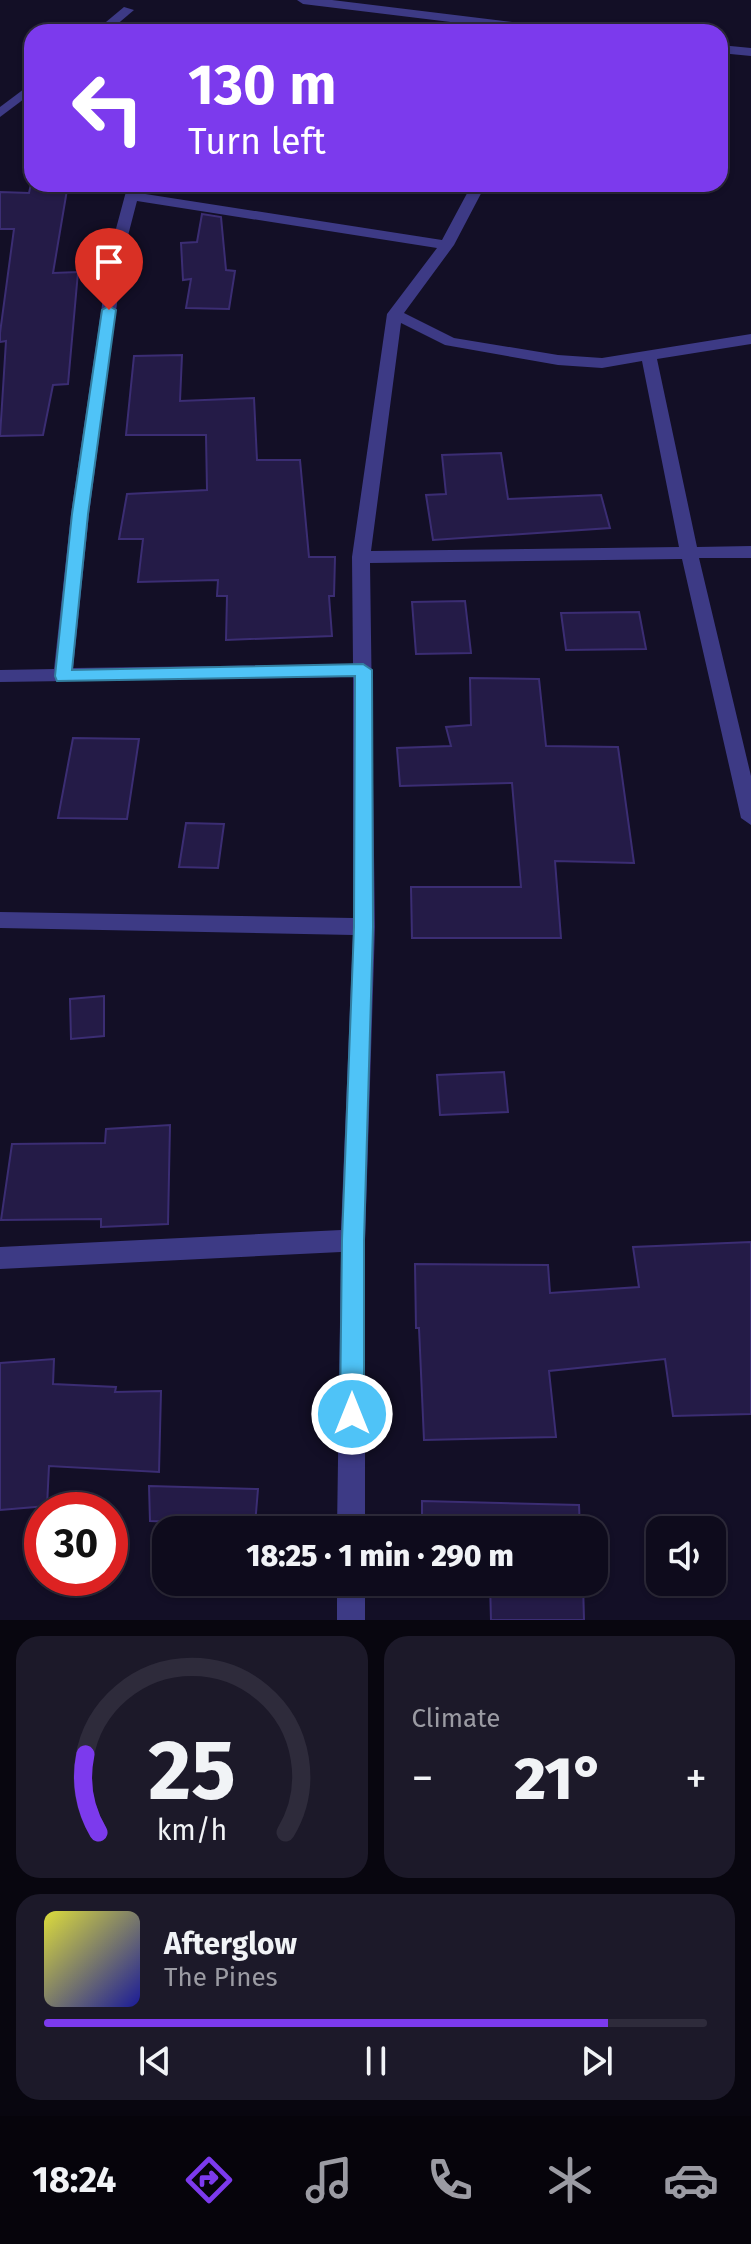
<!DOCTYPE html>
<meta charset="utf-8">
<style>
:root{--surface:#0e0b1c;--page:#1c1929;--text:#f1f3f6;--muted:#9b9ba3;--line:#2e2b3b;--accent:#7c3aed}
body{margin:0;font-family:"Fira Sans",sans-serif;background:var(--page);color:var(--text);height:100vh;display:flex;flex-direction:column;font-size:30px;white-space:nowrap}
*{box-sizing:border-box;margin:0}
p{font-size:26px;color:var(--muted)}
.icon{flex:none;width:44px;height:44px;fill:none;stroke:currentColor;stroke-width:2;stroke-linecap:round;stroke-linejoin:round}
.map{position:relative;height:1620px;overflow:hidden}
.panel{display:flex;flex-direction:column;gap:16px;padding:16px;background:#08060f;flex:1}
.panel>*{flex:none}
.hud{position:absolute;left:24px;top:24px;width:704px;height:168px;border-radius:24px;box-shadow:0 2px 6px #0004,0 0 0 2px var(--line);background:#7c3aed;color:#fff;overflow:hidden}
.controls{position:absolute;left:646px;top:1516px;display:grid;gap:16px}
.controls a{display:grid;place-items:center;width:80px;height:80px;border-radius:16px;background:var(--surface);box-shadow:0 2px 6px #0004,0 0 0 2px var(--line);font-size:40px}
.speed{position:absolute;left:24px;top:1492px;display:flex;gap:16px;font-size:40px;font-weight:700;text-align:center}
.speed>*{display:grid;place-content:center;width:104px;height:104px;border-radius:50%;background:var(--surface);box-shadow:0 2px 6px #0004,0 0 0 2px var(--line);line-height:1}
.speed .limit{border:12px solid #d22;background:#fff;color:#111}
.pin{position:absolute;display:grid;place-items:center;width:68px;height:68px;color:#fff;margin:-82px -34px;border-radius:50% 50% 50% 0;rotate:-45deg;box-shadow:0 0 8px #0007}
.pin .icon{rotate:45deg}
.me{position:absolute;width:88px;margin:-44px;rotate:0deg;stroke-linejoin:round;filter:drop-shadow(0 0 6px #0008)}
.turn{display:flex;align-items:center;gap:28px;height:168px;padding:0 32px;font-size:36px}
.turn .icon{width:104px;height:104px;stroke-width:2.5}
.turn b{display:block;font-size:56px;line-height:68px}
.big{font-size:60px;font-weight:800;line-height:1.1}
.panel .widget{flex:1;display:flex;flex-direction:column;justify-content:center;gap:12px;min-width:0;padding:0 28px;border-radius:24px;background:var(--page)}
.panel .dial{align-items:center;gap:0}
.dial svg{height:208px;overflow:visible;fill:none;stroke:var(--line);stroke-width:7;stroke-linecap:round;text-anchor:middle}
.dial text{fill:var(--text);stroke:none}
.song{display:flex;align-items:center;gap:24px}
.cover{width:96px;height:96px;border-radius:12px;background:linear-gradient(135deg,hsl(60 70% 55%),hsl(240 70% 35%))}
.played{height:8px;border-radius:4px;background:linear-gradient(90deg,var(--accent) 85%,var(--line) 85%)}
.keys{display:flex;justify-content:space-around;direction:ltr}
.heat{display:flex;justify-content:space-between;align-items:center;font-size:44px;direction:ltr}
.panel .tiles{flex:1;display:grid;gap:16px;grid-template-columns:1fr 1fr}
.widget:last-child{grid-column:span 2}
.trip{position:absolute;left:152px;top:1516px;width:456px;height:80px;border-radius:24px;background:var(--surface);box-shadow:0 2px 6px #0004,0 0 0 2px var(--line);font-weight:800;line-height:80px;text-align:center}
.tabs{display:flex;height:128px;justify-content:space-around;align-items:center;background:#06040b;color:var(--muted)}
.tabs .icon{width:56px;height:56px}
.tabs .on{color:var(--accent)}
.tabs b{font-size:36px;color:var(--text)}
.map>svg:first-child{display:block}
.building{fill:#241b47;stroke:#3b2d73;stroke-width:2}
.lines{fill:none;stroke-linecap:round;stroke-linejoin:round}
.minor{fill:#3d3a85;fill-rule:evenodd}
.route{fill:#4fc3f7;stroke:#337fa1;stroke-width:2}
</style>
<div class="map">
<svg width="751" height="1620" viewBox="0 0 751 1620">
<rect width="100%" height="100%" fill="#130f26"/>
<!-- building -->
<g class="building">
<path d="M31,184H68L53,273L78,272L68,384L53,385L43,435L0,436L6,341L0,342V333L14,229H0V192L29,193Z"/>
<path d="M202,214L221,217L226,270L235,271L229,309L186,308L191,279L183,280L181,243L197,242Z"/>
<path d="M182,355L180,401L254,398L257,460H300L309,557H335L334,596H329L332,636L226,640L227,596H217L218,580L138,582L143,539H119L127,494L207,490L206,435H126L134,356Z"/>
<path d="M501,453L508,499L601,495L610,528L433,540L426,495L446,494L442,455Z"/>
<path d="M465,601L471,653L416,654L412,602Z"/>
<path d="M639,612L646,649L566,650L561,613Z"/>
<path d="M470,678L539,679L546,746L618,747L634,863L555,861L561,938H412L411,887H521L512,783L400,786L397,748L451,746L446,727L471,725Z"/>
<path d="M73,738L139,739L127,819L58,818Z"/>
<path d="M186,823L224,824L218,868L179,867Z"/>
<path d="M104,996V1036L71,1039L70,999Z"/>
<path d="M504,1072L508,1112L440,1115L437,1075Z"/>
<path d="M170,1125L168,1224L101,1227V1219L1,1220L12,1144L105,1143L106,1129Z"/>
<path d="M751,1242V1414L673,1416L665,1359L549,1371L556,1437L424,1440L419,1328H416L415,1264L548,1265L550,1293L639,1287L633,1247Z"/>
<path d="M54,1359L53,1384L116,1387L115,1392L161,1391L159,1472L49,1466L47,1506L0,1510V1363Z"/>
<path d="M149,1486L258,1489L255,1525L150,1521Z"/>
<path d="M422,1501L579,1505L580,1530H422Z"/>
<path d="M448,1582H583L584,1620H491L490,1583Z"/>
</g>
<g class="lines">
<!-- minor -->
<g class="minor">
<path d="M297,0H332L561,28L567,32H532L303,4Z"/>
<path d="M124,7L134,10L108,32H94Z"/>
<path d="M720,45L751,48V56L720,53Z"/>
<path d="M32,83V93L0,117V107Z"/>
<path d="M128,184H142L139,193L442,240L472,184H486L454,245L404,313L454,338L558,355L602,358L751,334V344L657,359L697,547L751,546V558H699L751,776V825L741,818L682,559L370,563L375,927L365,1240V1530H337L341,1252L0,1269V1247L341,1230L353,935L0,928V912L353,918V677L0,682V670L54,669L71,514L110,251ZM137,201L437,248L387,314L352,557L353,664L73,668L89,514L124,251ZM401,323L445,345L558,365L602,368L642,361L679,547L371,551Z"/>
<rect x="337" y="1582" width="28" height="38"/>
</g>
</g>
<!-- route -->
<path class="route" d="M109,306L116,310L88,514L72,670L363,664L372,670L373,927L364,1240V1414L360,1422L352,1426L343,1422L340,1414L342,1240L354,927L355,676L57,681L55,676L72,514L102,310Z"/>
</svg>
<div class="controls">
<a><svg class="icon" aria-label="sound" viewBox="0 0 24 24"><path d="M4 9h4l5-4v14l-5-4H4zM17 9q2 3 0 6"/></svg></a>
</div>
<div class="speed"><div class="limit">30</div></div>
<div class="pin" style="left:109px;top:310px;background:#d93025"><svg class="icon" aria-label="arrive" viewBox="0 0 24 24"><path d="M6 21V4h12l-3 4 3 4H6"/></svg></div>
<svg class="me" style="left:352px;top:1414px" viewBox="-20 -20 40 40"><circle r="17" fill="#4fc3f7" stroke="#fff" stroke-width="3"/><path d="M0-11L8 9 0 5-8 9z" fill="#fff"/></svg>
<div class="trip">18:25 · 1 min · 290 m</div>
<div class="hud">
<div class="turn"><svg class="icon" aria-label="left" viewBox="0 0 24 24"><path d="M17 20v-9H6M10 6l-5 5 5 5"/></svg><div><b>130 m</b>Turn left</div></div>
</div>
</div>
<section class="panel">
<div class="tiles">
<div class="widget dial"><svg viewBox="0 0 100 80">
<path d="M14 69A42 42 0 1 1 86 69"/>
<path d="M14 69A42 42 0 0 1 9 39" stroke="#7c3aed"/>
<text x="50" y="56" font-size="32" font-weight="700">25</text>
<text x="50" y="72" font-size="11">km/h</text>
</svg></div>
<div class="widget"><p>Climate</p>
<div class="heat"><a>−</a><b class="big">21°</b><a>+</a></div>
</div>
<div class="widget">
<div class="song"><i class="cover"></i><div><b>Afterglow</b><p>The Pines</p></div></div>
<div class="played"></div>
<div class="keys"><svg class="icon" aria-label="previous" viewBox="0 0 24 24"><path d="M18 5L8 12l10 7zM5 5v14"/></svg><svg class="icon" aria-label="pause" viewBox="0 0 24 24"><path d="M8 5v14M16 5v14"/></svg><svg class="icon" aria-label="next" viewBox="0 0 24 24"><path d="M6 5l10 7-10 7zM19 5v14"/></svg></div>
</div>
</div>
</section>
<nav class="tabs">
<b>18:24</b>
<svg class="icon on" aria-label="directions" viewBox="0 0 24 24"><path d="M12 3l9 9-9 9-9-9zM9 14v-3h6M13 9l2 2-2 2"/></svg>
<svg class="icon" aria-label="music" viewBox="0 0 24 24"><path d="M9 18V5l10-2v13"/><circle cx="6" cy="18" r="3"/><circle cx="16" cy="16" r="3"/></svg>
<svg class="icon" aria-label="phone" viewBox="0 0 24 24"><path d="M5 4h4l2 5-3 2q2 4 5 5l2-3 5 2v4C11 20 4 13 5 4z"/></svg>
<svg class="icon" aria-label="climate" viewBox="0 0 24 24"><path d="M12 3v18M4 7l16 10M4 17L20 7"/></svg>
<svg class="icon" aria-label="car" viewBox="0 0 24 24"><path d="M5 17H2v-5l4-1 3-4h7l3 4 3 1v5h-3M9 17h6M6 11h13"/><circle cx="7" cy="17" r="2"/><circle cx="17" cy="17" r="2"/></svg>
</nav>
